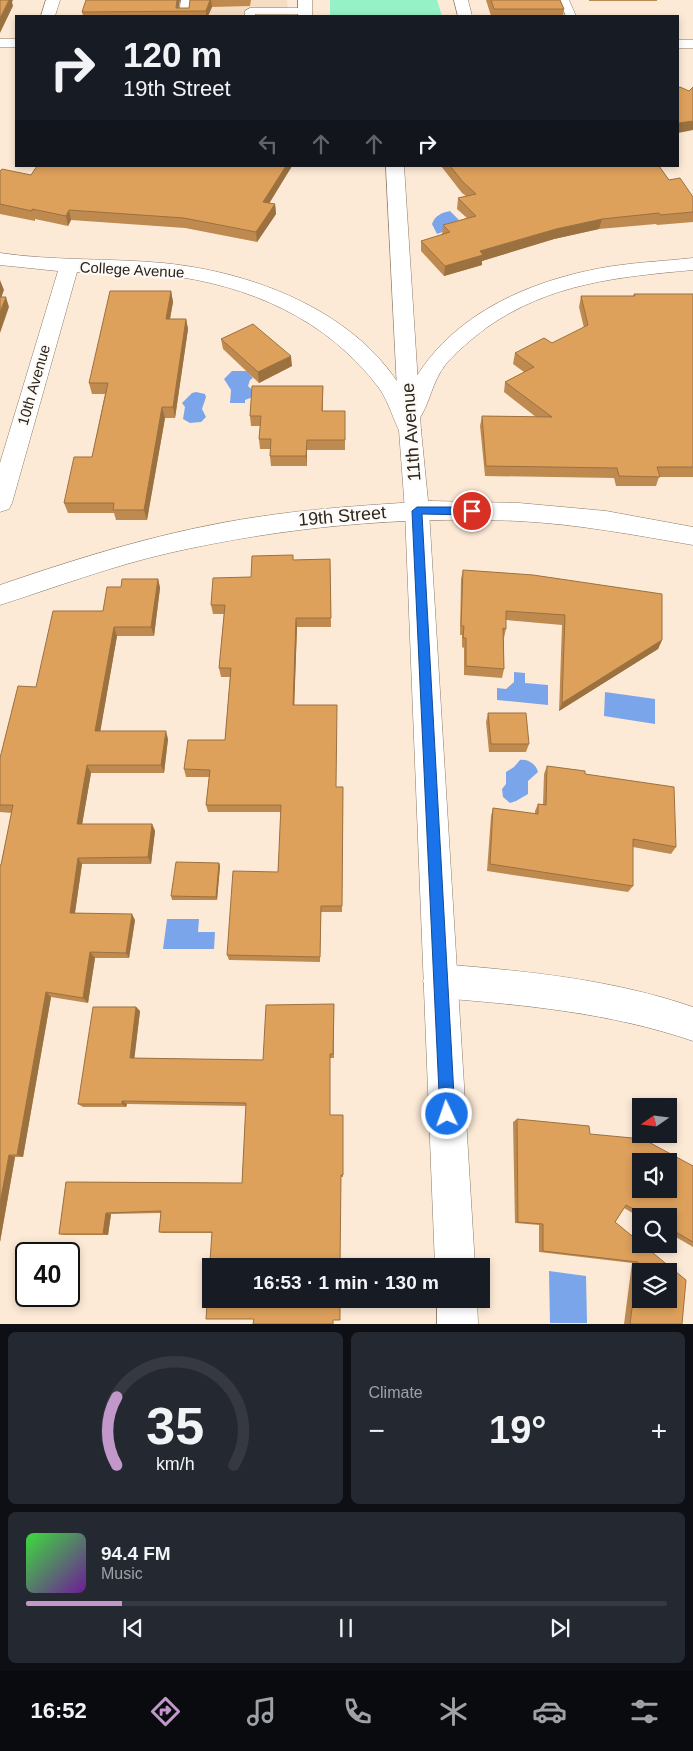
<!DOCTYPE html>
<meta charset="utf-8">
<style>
:root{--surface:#171b24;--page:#242831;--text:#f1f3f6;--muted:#9ea1a6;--line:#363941;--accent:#c198c9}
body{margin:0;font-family:Arial,sans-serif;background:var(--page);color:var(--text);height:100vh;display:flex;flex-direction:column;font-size:19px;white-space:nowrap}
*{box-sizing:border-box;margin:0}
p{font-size:16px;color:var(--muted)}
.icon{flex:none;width:28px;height:28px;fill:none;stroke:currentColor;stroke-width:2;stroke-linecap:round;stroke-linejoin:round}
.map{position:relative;height:1324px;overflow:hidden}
.panel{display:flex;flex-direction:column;gap:8px;padding:8px;background:#0d0f14;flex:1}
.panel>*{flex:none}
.hud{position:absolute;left:15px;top:15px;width:664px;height:152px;border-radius:0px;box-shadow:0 2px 8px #0003;background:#171b24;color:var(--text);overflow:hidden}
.needle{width:32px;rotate:256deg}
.buttons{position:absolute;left:632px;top:1098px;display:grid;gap:10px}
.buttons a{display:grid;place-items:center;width:45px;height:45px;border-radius:0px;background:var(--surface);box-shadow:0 2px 8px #0003;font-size:25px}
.speed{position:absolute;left:15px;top:1242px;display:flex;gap:10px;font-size:25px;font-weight:700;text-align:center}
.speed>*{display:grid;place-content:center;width:65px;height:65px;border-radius:50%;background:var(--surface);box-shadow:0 2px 8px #0003;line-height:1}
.speed .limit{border:2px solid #111;border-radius:8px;background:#fff;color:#111}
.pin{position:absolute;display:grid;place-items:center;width:42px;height:42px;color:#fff;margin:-21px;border:2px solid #fff;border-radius:50%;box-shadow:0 1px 5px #0007}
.me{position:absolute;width:55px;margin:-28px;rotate:357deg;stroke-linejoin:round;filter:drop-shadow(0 0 4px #0008)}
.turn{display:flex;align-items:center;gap:18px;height:105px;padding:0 25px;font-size:22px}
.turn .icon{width:65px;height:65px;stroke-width:2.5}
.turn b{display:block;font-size:35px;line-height:42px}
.lanes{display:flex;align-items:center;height:48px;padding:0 25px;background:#0003;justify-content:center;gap:25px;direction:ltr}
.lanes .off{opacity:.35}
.big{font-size:38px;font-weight:700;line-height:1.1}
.panel .card{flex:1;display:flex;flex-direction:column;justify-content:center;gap:8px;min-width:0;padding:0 18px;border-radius:8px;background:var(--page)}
.panel .dial{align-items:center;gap:0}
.dial svg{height:130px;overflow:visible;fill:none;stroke:var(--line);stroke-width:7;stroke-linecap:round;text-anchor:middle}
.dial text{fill:var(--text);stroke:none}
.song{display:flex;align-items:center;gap:15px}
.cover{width:60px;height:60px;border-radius:8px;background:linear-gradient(135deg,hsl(120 70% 55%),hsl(280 70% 35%))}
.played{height:5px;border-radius:2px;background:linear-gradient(90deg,var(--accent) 15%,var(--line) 15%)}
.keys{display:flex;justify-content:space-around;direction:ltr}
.heat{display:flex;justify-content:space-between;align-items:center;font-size:28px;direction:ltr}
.panel .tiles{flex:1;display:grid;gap:8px;grid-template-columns:1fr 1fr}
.card:last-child{grid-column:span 2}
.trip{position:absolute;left:202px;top:1258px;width:288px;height:50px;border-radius:0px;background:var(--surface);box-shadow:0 2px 8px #0003;font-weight:700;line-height:50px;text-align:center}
.dock{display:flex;height:80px;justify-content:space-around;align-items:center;background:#090b0e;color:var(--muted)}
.dock .icon{width:35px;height:35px}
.dock .active{color:var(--accent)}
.dock b{font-size:22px;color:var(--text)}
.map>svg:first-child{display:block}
.built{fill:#f5ddc4}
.green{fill:#96f1c6}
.water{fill:#7aa5ea}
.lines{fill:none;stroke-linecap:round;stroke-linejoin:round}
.service-casing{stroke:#8b7b69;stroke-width:1}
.minor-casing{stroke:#8b7b69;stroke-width:1}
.tertiary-casing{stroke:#8b7b69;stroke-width:1}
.primary-casing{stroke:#8b7b69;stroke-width:1}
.service{fill:#fff;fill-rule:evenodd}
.minor{fill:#fff;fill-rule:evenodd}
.tertiary{fill:#fff;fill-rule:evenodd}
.primary{fill:#fff;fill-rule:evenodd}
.wall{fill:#bf8a4f}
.shaded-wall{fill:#9b7140}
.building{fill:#dea15c;stroke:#9b7140;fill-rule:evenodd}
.route{fill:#1a73e8;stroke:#114b97}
.labels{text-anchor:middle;stroke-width:4.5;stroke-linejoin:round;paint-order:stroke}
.far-street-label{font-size:15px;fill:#2c251e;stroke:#fefaf6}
.street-label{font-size:18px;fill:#2c251e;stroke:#fefaf6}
</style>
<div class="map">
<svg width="693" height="1324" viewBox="0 0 693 1324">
<rect width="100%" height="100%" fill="#fdead6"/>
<!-- built -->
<path class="built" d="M186,0H287L288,16H184Z"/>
<!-- green -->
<path class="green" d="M330,0H437L442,16H330Z"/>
<!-- water -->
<g class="water">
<path d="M450,211L459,220L448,224V230L437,234L432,224C435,215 442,213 450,211Z"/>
<path d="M232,371H247L253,378L250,380L248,386L258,395L245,400V403H230L231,390L224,379Z"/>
<path d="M196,392L205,394L206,397L202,409L206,417L201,422L190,423L183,419L185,407L182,403L192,393Z"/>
<path d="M514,672L525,673V683L548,685V705L497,700V688L506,689L514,682Z"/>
<path d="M605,692L655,699V724L604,716Z"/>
<path d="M520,760C528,759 536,764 538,772L528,781V794L516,801L510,803L503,797L502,789L506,784V772L514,767Z"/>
<path d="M167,919H199L198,932H215L214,949H163Z"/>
<path d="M549,1271L586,1276L587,1323H550Z"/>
</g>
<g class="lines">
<defs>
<g id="service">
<path d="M181,0H191L189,16H179Z"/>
<path d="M559,0H569L576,16H566Z"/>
<path d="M250,8H305L310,11L305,14H255V16H245V11Z"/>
</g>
<g id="minor">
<path d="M46,0H60L55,16H41Z"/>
<rect x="298" y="0" width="14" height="16"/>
<path d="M454,0H468L472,16H458Z"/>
<path d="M0,253C54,261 108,258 163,263C254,272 360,312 406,396C443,316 530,279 613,266C640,262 666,261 693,258V270C618,277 550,283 486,328C472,339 458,350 446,364C432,381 430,404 418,421L421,430L418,436L410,438L402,436C393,420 389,402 379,388C327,319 249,285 165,275C136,272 107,273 77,272L12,503L9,509L0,512V463L58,271L0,265Z"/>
<path d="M431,501L519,503L606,511L693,527V545C635,535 577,524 518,521C401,516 283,527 169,553C112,566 56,587 0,605V585C84,556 169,530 257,517C315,508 372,505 431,501Z"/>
<path d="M440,964C526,971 611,979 693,1007V1041C611,1013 526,1005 440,998L428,993L423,981L428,969Z"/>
</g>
<g id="tertiary">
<path d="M386,166H404L421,430L429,511L475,1266H435L405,511L399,430Z"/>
<path d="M437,1299H477L478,1324H437Z"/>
</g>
<g id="primary">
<rect x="0" y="39" width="16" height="8"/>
<rect x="678" y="40" width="15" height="8"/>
</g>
</defs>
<!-- service casing -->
<use href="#service" class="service-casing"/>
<!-- minor casing -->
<use href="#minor" class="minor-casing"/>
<!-- tertiary casing -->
<use href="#tertiary" class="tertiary-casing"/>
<!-- primary casing -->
<use href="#primary" class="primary-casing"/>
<!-- service -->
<use href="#service" class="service"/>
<!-- minor -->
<use href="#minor" class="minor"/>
<!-- tertiary -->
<use href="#tertiary" class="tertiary"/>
<!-- primary -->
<use href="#primary" class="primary"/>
</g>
<!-- wall -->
<g class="wall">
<path d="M190,0H251L250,6L212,7L208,16H83L82,12L189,8Z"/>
<path d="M486,0H560L564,9L563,16H491Z"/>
<rect x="589" y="0" width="68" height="1"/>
<path d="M292,166L269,203L275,204L276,214L257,242L185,228L71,220L68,226L35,219V221L0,214V171L31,175Z"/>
<path d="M441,166H659L669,180L693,197V222L657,225L656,224L599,229L554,239L482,261V265L444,276L421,251V241L442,235L443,225L467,218L457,209L458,198L466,196L462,193Z"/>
<path d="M171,291L173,302L170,319H186L188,329L175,418H165L147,520H116L114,513H68L64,503L92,457L105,394H92L89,383Z"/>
<path d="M634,294H693V477H659L656,486H616L614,478L485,476L480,426L482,416L536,417L504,392L505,382L524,372L513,364L515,353L552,343L584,328L579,307L581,296H633Z"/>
<path d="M221,339L292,366L259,383L223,349Z"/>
<path d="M323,386V411H345V450H307V466H271L270,456V449H260L259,439L260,426H251L250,416Z"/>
<path d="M330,559L331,627H297L294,705L336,787H343L342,912H321L320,962L229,960L227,955L278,872L281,812H208L206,805L209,777H186L184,769L225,740L230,677H221L219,668L224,614H213L211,605L251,577L293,560Z"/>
<path d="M463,570L662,640L658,649L559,711L562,625L506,620V629L504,638V669L502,678L464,675V648L462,647V635H460L461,579Z"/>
<path d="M158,579L160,588L154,636H117L100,731L168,739L164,773H91L82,824H152L155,831L151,864H82L75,913L135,920L129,958H95L88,1003L51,997L23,1157H15L0,1242L1,865L12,813L0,812V758L36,687L103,611L121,587Z"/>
<path d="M488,713L529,744L526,752H489L486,722Z"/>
<path d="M547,766L585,774L676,847L671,854L633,847V886L628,892L487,871L491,816L493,808L535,814V811L538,804H543L544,774Z"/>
<path d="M219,863L220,866L217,900H172L171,896Z"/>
<path d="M334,1004V1058H330V1115H343V1177H341L254,1319L212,1233H162L159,1232L161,1213L111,1214L108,1235H64L59,1234L66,1182L242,1183L246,1106L127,1104L126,1107H83L78,1104L136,1007L140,1011L134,1058L263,1060Z"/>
<path d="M517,1119L590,1134L693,1166V1247L669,1233V1216H641V1218L624,1208L615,1222L682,1324H624L632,1263L539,1252V1225L515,1223L513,1122Z"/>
</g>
<!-- shaded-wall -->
<g class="shaded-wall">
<path d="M9,0H13L12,2L13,6L0,33V18Z"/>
<path d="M177,0H180L178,11L176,8Z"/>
<path d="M210,0H211L212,7L208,16H206V11Z"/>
<path d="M693,121V130L678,133V123Z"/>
<path d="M286,166H292L264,212L263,202Z"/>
<path d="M275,204L276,214L257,242L256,232Z"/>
<path d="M69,210L71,220L68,226L66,216Z"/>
<path d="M602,219L599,229L554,239L482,261V265L444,276L445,266L480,251L556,229Z"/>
<path d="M0,280L4,290L0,301Z"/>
<path d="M171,291L173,302L168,329L166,319Z"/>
<path d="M6,297L9,307L0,333V312Z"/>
<path d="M186,319L188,329L175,418L173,407Z"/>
<path d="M291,356L292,366L259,383L258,372Z"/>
<path d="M162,407L165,418L147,520L144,510Z"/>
<path d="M307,440V466L306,456Z"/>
<path d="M158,579L160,588L154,636L151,627Z"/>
<path d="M296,618L297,627L294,713L293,705Z"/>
<path d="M114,627L117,636L99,739L95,731Z"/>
<path d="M662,640L658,649L559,711L562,703Z"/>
<path d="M166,731L168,739L164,773L161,765Z"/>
<path d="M87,765L91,773L81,831L77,824Z"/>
<path d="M152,824L155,831L151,864L148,857Z"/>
<path d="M78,858L82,864L74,919L70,913Z"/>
<path d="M219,863L220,866L217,900L216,897Z"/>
<path d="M132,914L135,920L129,958L126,953Z"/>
<path d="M90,952L95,958L88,1003L83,998Z"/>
<path d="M46,992L51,997L23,1157L17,1155Z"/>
<path d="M136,1007L140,1011L134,1062L130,1058Z"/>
<path d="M122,1101L127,1104L126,1107L122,1104Z"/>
<path d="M9,1155L15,1157L0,1242V1203Z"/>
<path d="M106,1213L111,1214L108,1235L103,1234Z"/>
</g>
<!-- building -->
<g class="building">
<path d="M0,0H9L0,18Z"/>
<path d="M86,0H177L176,8H189L190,0H210L206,11L82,12Z"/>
<path d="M491,0H560L564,9H494Z"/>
<path d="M680,87L689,91L693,87V121L678,123V88Z"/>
<path d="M37,166H286L263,202L275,204L256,232L184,218L69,210L66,216L32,209V211L0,204V171L2,169L31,175Z"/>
<path d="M450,166H659L669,180L680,178L693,197V212L660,215L659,213L602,219L556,229L480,251L483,255L445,266L421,241L450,232L443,225L476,216L458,198L476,194L463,182Z"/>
<path d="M110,291H171L166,319H186L173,407H162L144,510H113L114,503H64L74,457H92L108,383H89Z"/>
<path d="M634,294H693V467H657L660,477L619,476L617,468L486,466L482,416L552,417L505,382L534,367L515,353L544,338L552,343L588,325L581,296H635Z"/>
<path d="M0,297H6L0,312Z"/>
<path d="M253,324L291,356L258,372L221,339Z"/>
<path d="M252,386H323L322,411H345V440H307L306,456H270L271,439H259L261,416H250Z"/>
<path d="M293,555V560L330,559L331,618H296L293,705H337L336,787H343L342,906H321L320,957L227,955L233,871L278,872L281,805H206L210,770L184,769L188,740H225L231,668H219L225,605H211L213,578L251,577L252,556Z"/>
<path d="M463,570L533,575L662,594V640L562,703L565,615L506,611V629L503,628L504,669L466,666V638H463L464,626H461Z"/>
<path d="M122,579H158L151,627H114L95,731H166L161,765H87L77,824H152L148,857L78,858L70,913L132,914L126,953L90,952L83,998L46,992L17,1155H9L0,1203V865H1L13,805H0V758L18,686L36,687L53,611H103L107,587H121Z"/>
<path d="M488,713H526L529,744H491Z"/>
<path d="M547,766L585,771V774L674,787L676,847L633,839V886L490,864L493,808L538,814V804L546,805Z"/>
<path d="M176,862L219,863L216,897L171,896Z"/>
<path d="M334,1004L333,1054H330V1115H343V1175H341L340,1266H211V1299H340V1320H333V1324H253L254,1319H206L212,1232H159L161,1211L106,1213L103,1234H59L66,1182L242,1183L246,1103L122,1101V1104H78L93,1007H136L130,1058L263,1060L266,1005Z"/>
<path d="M517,1119L589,1126L590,1134L643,1139L693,1166V1242L669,1228V1216H647L626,1205L615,1222L686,1280L682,1324H630L638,1262L543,1251V1224L518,1222ZM641,1161H669V1189H641ZM641,1271H669V1299H641Z"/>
</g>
<!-- route -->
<path class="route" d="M417,507H472L478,511L472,515L422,514L455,1114L453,1119L447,1122L442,1119L440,1114L412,511Z"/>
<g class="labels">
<!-- far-street labels -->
<g class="far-street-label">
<text transform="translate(132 270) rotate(3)" y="5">College Avenue</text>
<text transform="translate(34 385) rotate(-74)" y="5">10th Avenue</text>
</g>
<!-- street labels -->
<g class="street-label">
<text transform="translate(411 432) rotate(-94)" y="6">11th Avenue</text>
<text transform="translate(342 516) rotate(-5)" y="6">19th Street</text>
</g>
</g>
</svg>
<div class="buttons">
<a><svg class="needle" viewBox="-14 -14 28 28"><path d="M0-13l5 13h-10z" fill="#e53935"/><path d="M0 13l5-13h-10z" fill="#9ea1a6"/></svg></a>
<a><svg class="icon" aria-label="sound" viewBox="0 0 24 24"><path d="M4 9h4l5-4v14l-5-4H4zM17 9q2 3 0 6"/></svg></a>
<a><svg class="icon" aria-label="search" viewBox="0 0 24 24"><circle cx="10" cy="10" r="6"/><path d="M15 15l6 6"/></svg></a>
<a><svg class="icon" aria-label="layers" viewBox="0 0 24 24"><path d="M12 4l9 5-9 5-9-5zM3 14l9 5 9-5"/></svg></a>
</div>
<div class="speed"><div class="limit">40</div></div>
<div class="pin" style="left:472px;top:511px;background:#d93025"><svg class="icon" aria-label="arrive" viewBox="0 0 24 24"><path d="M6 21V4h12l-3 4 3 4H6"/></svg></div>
<svg class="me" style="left:447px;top:1114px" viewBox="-20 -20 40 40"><circle r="17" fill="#1a73e8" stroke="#fff" stroke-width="3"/><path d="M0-11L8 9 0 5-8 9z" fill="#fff"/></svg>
<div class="trip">16:53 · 1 min · 130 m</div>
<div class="hud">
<div class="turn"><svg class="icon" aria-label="right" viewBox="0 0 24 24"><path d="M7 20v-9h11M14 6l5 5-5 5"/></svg><div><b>120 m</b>19th Street</div></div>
<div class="lanes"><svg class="icon off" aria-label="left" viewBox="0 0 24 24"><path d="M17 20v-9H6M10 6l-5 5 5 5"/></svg><svg class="icon off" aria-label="ahead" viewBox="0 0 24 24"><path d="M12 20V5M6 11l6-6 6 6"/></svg><svg class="icon off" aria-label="ahead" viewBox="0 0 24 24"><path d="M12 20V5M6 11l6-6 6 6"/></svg><svg class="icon" aria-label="right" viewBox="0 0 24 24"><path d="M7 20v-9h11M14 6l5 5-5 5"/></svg></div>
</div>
</div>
<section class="panel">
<div class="tiles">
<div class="card dial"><svg viewBox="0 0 100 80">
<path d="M14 69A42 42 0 1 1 86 69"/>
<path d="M14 69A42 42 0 0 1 14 27" stroke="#c198c9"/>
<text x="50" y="56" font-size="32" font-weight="700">35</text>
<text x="50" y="72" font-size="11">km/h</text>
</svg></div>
<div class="card"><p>Climate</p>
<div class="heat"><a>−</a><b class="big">19°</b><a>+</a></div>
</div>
<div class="card">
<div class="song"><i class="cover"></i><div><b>94.4 FM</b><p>Music</p></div></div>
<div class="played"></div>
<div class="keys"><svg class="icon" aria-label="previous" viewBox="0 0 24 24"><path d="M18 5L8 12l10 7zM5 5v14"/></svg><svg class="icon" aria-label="pause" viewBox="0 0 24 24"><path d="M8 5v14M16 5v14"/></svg><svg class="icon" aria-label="next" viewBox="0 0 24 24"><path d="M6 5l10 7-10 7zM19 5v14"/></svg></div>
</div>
</div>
</section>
<nav class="dock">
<b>16:52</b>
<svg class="icon active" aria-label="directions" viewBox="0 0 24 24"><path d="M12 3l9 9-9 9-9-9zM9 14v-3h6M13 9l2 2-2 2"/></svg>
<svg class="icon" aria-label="music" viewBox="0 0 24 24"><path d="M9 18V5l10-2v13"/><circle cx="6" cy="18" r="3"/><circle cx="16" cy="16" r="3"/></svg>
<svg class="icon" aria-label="phone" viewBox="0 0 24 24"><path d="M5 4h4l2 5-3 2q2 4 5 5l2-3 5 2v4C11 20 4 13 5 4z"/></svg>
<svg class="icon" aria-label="climate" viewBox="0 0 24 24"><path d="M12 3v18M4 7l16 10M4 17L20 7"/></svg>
<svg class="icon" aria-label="car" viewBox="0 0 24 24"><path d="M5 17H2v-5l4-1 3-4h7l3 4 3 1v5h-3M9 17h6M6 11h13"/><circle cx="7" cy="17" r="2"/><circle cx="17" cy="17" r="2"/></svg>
<svg class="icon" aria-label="filters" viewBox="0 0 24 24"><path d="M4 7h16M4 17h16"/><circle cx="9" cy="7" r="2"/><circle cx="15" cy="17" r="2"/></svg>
</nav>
